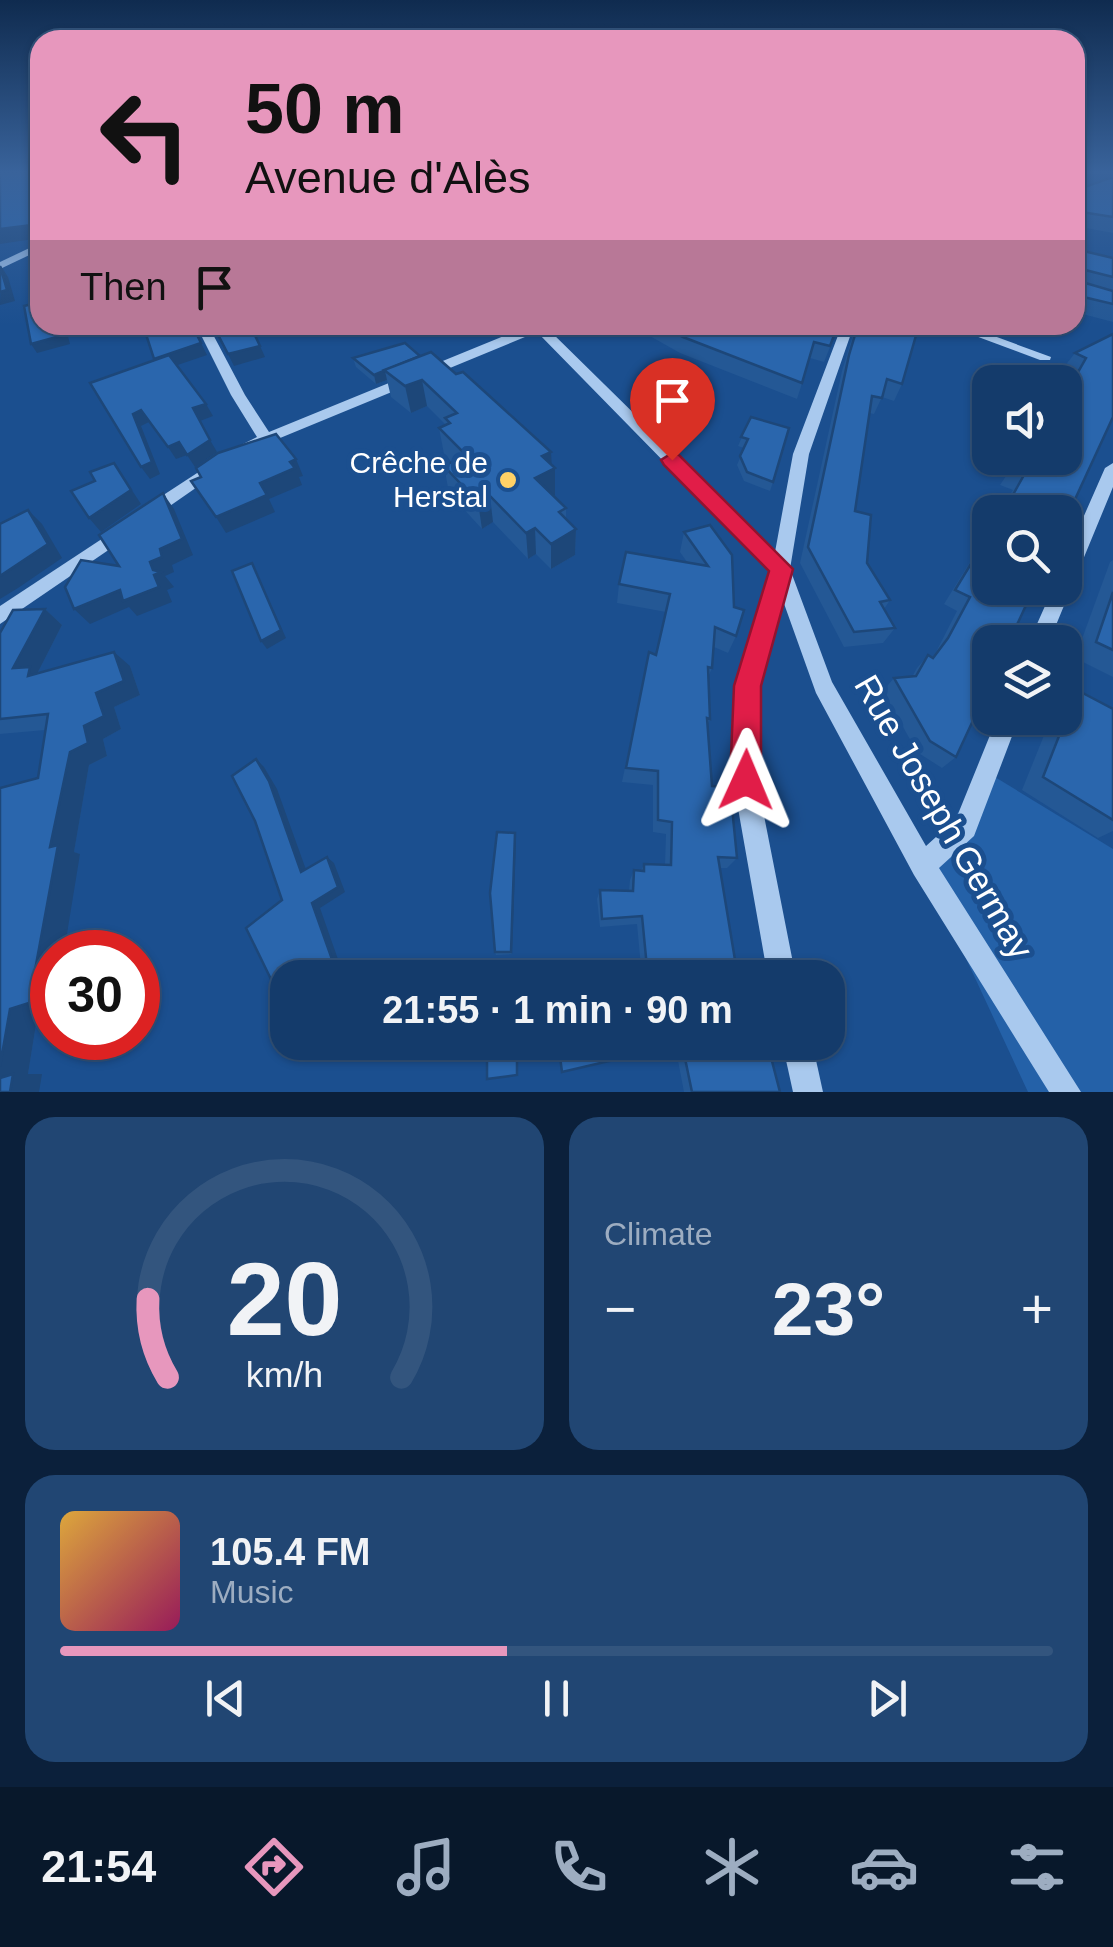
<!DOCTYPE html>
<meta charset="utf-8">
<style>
:root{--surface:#143b6b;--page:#214673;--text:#f1f3f6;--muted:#9dadc1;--line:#33557e;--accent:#e797bd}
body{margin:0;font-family:Helvetica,sans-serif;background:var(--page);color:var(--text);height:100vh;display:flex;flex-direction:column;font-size:38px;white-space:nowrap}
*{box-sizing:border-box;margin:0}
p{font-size:32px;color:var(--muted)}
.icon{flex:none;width:55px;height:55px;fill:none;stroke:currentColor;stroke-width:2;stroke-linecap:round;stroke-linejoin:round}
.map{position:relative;height:1092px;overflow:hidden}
.drawer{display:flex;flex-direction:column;gap:25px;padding:25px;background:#0b203b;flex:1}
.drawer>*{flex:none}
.top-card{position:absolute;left:30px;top:30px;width:1055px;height:305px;border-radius:30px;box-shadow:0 2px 8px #0004,0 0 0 2px var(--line);background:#e797bd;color:#111;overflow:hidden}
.buttons{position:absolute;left:972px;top:365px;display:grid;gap:20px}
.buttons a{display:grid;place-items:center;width:110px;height:110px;border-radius:20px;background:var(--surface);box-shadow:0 2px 8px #0004,0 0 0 2px var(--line);font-size:50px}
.speed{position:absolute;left:30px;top:930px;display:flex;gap:20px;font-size:50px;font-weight:700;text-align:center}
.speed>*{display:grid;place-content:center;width:130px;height:130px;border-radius:50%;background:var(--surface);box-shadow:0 2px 8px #0004,0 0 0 2px var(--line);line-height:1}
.speed .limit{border:15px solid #d22;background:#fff;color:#111}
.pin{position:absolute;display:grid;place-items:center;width:85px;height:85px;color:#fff;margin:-102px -42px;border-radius:50% 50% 50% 0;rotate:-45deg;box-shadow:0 0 10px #0007}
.pin .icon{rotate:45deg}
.me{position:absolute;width:110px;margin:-55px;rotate:1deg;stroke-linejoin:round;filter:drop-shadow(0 0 8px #0008)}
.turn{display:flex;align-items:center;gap:35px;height:210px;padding:0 50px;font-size:45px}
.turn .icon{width:130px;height:130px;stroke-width:2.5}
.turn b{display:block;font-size:70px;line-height:85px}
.then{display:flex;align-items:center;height:95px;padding:0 50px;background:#0003;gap:20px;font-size:38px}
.big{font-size:75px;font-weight:800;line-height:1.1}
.drawer .tile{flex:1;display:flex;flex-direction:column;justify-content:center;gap:15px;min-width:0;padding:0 35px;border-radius:30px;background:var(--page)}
.drawer .dial{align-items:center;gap:0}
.dial svg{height:260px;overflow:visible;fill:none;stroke:var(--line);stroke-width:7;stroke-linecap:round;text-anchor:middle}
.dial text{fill:var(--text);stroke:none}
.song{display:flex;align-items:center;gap:30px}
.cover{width:120px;height:120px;border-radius:15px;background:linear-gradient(135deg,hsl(40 70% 55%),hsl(330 70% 35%))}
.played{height:10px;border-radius:5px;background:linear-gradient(90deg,var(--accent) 45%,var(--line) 45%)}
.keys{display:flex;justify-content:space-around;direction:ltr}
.heat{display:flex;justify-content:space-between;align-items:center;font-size:55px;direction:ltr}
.drawer .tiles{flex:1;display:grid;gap:25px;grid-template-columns:1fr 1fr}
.tile:last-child{grid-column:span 2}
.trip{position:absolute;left:270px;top:960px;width:575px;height:100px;border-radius:30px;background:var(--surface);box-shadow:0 2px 8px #0004,0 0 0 2px var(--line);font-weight:800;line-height:100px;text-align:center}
.tab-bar{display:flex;height:160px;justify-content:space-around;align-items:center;background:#08182b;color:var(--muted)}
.tab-bar .icon{width:70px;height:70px}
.tab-bar .current{color:var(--accent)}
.tab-bar b{font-size:45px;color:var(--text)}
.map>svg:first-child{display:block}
.green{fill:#2461a8}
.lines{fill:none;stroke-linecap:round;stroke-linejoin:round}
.minor{fill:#a9c9ee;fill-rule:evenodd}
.wall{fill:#245895}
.shaded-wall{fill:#1d4779}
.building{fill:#2a66ad;stroke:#1d4779;stroke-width:2.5}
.route{fill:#e11d48;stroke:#92132f;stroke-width:2.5}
.poi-dot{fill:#ffd166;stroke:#1b4f8f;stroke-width:4}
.labels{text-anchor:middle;stroke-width:10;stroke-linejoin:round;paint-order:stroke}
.poi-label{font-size:30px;fill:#fff;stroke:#1b4f8f;text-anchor:end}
.near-street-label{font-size:35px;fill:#fff;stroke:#1b4f8f}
</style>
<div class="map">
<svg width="1113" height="1092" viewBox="0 0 1113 1092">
<rect width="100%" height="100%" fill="#1b4f8f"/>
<!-- green -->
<path class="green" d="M985,771L1113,849V1092H1028L923,866Z"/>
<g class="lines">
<!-- minor -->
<g class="minor">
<path d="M40,243V250L0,269V262Z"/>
<path d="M196,325H208L245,395L269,432L531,325H551L547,328L775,552L793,454L842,325H854L809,454L790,569L832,682L926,846L956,819L997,718H1019L974,836L939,868L1081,1092H1049L914,875L816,693L782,598L757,686V780L796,978H768L733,780L737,686L771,571L537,332L239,455L231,450L257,437L231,395Z"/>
<path d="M946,325H964L1051,357L1050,360H1040Z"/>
<path d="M217,460L223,461L225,465L223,469L154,517H142L140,513L142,509Z"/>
<path d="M1113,463V487L1049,642H1029L1053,588H1065V559L1105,468Z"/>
<path d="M123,525L132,531L129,536L0,624V606Z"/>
<path d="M782,1042H812L823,1092H793Z"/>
</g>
</g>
<!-- wall -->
<g class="wall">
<path d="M1113,177V233L1075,226V182L1085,187Z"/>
<path d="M1075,249L1113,258V322L1075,312Z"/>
<path d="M622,325H839L824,362L810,358L797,399L680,353L641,331L634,334Z"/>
<path d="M856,325H919L902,384L894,401L882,397L874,414L869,413L855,511L867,563L890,600L884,609L895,628L883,643L844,647L800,563L842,371Z"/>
<path d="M1113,334L1065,512H999L1013,490L1000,485L1018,458H1065V391L1074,373L1064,367L1075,353Z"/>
<path d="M420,356L551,465L555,495L553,496L566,508V519L576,529L575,555L551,569L536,554L528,559L493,522L482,529L449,493L444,466L452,462L444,454L439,428L446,425L427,406L411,413L391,397L387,380L376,384L356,367L353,358Z"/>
<path d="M751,417L773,482L770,491L744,481L737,465L744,448L738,446Z"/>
<path d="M710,525L736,636L728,653L714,647L712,668L708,677L710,719L707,725L712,786L737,858L727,868H720L738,978H642L637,924L600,927L597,899L600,890L629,891L630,880L634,870L641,871L644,864L665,865L666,834L653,832V785L622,782L649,652L656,654L666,612L617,603L619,584L687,562L680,552L684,532Z"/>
<path d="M986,539L956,757L942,768L917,752L883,691L894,678L912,677L917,668L928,655L932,657L936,652L957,611L944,604L975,554Z"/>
<path d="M1113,560V677L1075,658L1110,562Z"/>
<path d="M45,609L62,625L38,672L130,666L140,695L114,707L121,729L103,739L107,756L89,765L74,852L80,854L38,1012L28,1074H42L0,1092L45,730L0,734V633Z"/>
<path d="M1077,690L1113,709V831L1098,838L1022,790L1051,718H1065V698Z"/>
<path d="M515,833L512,954L496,955L495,952Z"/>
<path d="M558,1042H767L780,1092H684L675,1045Z"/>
</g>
<!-- shaded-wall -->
<g class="shaded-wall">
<path d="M40,220V238L0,244V229Z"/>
<path d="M1,266L8,277L15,301L0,305Z"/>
<path d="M62,325H65L70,344L37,353L31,344Z"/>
<path d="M634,325H642L641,331L634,334Z"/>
<path d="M201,343L207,355L160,371L154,359Z"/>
<path d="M260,346L265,357L234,366L228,354Z"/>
<path d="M385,371L387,380L376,384L374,375Z"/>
<path d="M422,380L427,406L411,413L405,386Z"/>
<path d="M206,404L213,416L200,421L193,408Z"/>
<path d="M141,410L149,422L141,426L160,474L150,479L141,467L133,414Z"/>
<path d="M210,440L217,452L195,467L187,455Z"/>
<path d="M179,442L187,455L176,459L168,447Z"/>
<path d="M551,452L552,470L555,468V495L536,505L535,478L542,456Z"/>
<path d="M296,459L303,476L299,477L302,485L269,499L275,512L226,533L216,517L260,483Z"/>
<path d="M114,463L141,504L101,532L89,518Z"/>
<path d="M163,493L174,509L193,555L172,565L174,572L165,576L174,587L167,590L172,602L137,616L129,607L90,624L74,609L153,570L150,562L160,549Z"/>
<path d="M490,496L493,522L482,529L478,502Z"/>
<path d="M28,510L42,524L62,558L18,588L0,599V576Z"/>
<path d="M535,528L536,554L528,559L526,533Z"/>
<path d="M576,529L575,555L551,569V544Z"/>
<path d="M252,563L286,638L267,649L261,641Z"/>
<path d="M45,609L62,625L38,672L50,681L48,690L13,668Z"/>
<path d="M114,652L130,666L140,695L114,707L121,729L103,739L107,756L89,765L74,852L80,854L64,952H52V1007L38,1012L28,1074H42L39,1092H10L0,1079V1066L10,1009L50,847L70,752L84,726Z"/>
<path d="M256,759L264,767L277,789L309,878L301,872Z"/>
<path d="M515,833L516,838L512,954L511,952Z"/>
<path d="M327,857L334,863L345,892L320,908L340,965L327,978H316L312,903Z"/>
</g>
<!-- building -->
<g class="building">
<path d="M0,173H40V220L33,221L32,225L0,229Z"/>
<path d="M1113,177V217L1075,211V182L1085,187Z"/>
<path d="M1075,249L1113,258V277L1085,270L1081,274L1082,282L1113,291V304L1075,295Z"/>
<path d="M0,266L7,290L0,292Z"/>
<path d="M40,302V325H62L64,335L31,344L24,306Z"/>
<path d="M143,325H192L201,343L154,359Z"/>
<path d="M213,325H250L260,346L228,354Z"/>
<path d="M661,325H838L830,346L814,342L802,383L683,337Z"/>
<path d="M858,325H919L902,384L887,379L882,398L872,396L855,511L871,515L867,563L890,600L880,602L895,628L854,632L808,547L849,355Z"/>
<path d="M1113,334V417L1065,521V512H1010L1015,503L1010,500L1024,475L1011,470L1019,458H1065V395L1086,358L1075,353Z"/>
<path d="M405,343L420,356L374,375L353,358Z"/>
<path d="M431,352L456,374L463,372L551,452L542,456L555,468L535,478L566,508L559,512L576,529L551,544L535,528L526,533L490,496L478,502L444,466L466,455L439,428L450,423L445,418L457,413L422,380L405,386L384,370Z"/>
<path d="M169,355L206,404L193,408L210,440L187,455L179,442L168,447L141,410L133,414L152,462L141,467L90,383Z"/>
<path d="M751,417L789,428L773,482L747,472L740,456L748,439L741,437Z"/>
<path d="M276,434L296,459L290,462L295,468L260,483L267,495L216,517L191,481L201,477L196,468L218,453Z"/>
<path d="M114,463L131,490L89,518L71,491L95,481L90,472Z"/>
<path d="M163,493L182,539L160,549L162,557L150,562L153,570L161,572L154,575L159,587L123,601L120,590L74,609L65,587L81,560L119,566L99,535Z"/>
<path d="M28,510L48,544L0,576V524Z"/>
<path d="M710,525L732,555L734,607L744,610L736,636L715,627L712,668L708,667L710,719L707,718L712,786L730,787L737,858L718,857L738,978H648L642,916L602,919L600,890L633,891L634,870L644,871V864L671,865L672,822L658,820V771L626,768L649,652L656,655L670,594L619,584L626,552L708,566L684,532Z"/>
<path d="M986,539L990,541V588H1034L1009,642H990V684L956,757L930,741L894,678L916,676L928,655L933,658L948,638L970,597L955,590Z"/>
<path d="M252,563L281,630L261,641L232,571Z"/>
<path d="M1113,592V650L1096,642Z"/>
<path d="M45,609L13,668L30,667L28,676L114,652L124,681L96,693L104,716L84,726L88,743L70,752L50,847L58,845L29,1003L10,1009L0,1066V788L38,778L48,714L0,719V633L13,610Z"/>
<path d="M1077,690L1113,709V820L1043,777Z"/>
<path d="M256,759L269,781L301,872L327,857L338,887L312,903L333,962L316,978H288V1006L285,1008L246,928L282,900L255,821L232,776Z"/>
<path d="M497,832L515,833L511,952H495L490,893Z"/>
<path d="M487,1042H517V1075L487,1079Z"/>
<path d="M558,1042H767L780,1092H692L682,1044L562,1072Z"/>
<path d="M13,1074L10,1092H0V1078Z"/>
</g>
<!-- sky -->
<linearGradient id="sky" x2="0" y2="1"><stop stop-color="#0f2b4f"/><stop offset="0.53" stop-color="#39639b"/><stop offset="1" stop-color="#39639b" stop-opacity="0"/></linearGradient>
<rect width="1113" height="325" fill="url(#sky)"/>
<!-- route -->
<path class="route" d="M672,453L679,455L793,569L761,686V780L756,790L746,795L735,790L730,780L734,686L769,571L664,465L661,460Z"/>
<!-- markers -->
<circle class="poi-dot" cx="508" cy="480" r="10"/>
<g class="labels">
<!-- poi labels -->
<g class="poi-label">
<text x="488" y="473">Crêche de<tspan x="488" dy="34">Herstal</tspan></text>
</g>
<!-- near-street labels -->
<g class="near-street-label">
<text transform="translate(944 817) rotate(60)" y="12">Rue Joseph Germay</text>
</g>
</g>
</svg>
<div class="buttons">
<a><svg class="icon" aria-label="sound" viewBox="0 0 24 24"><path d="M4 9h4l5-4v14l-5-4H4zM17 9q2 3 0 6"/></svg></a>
<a><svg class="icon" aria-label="search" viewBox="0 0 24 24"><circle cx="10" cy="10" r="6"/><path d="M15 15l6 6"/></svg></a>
<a><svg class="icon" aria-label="layers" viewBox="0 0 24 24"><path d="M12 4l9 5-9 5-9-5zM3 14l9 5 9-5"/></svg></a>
</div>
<div class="speed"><div class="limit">30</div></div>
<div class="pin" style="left:672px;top:460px;background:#d93025"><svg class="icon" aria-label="arrive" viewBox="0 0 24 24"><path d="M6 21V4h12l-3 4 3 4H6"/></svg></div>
<svg class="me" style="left:746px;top:780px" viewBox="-20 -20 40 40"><path d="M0-17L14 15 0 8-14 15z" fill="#e11d48" stroke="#fff" stroke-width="4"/></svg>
<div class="trip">21:55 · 1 min · 90 m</div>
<div class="top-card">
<div class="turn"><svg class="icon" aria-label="left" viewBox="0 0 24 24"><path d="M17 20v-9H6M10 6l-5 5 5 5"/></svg><div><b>50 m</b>Avenue d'Alès</div></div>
<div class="then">Then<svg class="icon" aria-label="arrive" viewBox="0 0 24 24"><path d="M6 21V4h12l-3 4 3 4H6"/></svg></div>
</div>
</div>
<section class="drawer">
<div class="tiles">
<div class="tile dial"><svg viewBox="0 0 100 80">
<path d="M14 69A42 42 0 1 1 86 69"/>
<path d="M14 69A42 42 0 0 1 8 45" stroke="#e797bd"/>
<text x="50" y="56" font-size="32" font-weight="700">20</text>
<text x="50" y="72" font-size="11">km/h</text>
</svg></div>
<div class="tile"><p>Climate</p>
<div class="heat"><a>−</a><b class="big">23°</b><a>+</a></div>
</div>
<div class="tile">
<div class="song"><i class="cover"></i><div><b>105.4 FM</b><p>Music</p></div></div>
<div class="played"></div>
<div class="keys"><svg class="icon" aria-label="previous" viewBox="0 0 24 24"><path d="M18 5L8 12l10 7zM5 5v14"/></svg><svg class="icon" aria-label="pause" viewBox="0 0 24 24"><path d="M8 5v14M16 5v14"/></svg><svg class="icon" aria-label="next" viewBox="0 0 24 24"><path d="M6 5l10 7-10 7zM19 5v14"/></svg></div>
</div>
</div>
</section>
<nav class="tab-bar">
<b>21:54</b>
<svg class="icon current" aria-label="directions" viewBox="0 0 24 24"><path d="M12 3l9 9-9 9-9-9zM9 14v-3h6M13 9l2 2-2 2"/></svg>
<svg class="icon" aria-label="music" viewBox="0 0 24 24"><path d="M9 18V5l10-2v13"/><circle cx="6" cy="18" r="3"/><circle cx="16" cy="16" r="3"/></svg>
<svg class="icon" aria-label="phone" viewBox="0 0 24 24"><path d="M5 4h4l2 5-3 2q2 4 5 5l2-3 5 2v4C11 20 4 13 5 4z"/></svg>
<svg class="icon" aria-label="climate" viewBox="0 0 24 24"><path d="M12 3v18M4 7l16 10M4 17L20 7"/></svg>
<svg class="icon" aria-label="car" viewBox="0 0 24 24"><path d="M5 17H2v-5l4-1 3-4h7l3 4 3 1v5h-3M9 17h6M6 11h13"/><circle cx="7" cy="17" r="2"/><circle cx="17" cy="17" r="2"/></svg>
<svg class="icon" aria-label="filters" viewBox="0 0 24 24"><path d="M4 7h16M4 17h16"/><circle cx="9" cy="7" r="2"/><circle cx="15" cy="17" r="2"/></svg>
</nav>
